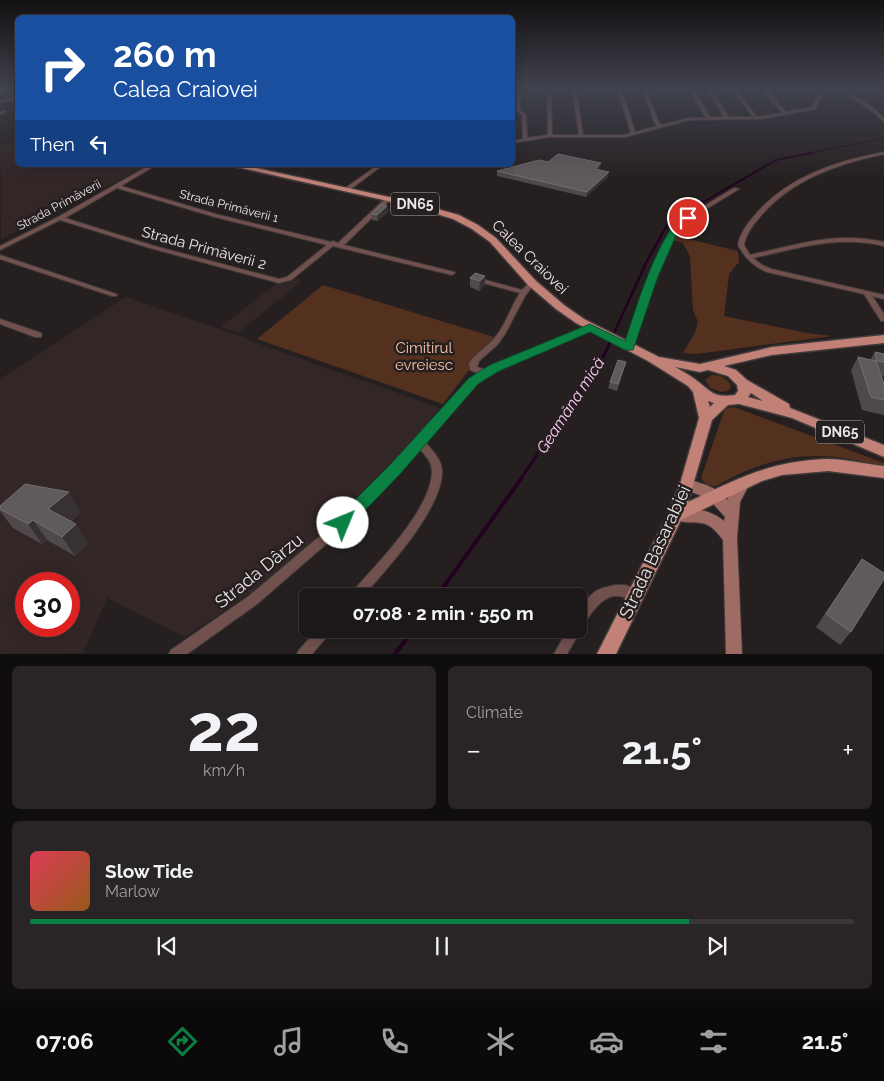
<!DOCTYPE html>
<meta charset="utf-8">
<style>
:root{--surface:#1c1718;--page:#292425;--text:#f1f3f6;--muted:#a09fa2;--line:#3a3637;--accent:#0b8043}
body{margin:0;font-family:Raleway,sans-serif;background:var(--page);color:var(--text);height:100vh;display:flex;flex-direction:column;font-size:19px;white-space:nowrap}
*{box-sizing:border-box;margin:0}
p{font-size:16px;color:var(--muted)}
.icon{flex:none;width:28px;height:28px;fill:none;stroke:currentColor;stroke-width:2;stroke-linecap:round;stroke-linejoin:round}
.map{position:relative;height:654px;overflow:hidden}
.side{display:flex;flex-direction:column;gap:12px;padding:12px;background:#0f0d0d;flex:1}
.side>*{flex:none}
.top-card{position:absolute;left:15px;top:15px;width:500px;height:152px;border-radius:8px;box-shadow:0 2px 12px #0003,0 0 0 1px var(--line);background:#1a4fa0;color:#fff;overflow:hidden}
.speed{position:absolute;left:15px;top:572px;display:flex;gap:10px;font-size:25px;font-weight:700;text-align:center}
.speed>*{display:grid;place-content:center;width:65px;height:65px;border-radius:50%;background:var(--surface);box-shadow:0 2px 12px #0003,0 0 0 1px var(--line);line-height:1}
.speed .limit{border:8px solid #d22;background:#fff;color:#111}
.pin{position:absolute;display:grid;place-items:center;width:42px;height:42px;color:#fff;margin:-21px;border:2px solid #fff;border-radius:50%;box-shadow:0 1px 5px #0007}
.me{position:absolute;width:55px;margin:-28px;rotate:45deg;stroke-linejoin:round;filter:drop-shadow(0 0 4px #0008)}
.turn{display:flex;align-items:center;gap:18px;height:105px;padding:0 15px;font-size:22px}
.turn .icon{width:65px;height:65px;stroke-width:2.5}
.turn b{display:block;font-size:35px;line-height:42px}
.then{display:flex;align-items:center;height:48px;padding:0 15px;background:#0003;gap:10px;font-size:19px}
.big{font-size:38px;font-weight:700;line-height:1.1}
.side .tile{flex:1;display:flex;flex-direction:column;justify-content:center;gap:8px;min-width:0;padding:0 18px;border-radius:8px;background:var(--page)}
.side .dial{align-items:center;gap:0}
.dial b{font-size:65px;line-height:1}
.song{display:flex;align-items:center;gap:15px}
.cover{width:60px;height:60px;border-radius:8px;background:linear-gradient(135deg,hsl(350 70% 55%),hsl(30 70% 35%))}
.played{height:5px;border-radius:2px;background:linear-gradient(90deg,var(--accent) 80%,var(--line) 80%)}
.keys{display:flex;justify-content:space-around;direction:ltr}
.heat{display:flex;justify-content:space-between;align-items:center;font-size:28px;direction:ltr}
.side .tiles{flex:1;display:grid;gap:12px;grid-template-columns:1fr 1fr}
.tile:last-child{grid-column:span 2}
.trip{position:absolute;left:299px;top:588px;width:288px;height:50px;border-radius:8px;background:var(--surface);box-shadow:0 2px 12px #0003,0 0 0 1px var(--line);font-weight:700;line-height:50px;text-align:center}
.dock{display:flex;height:80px;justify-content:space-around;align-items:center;background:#0b090a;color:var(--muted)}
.dock .icon{width:35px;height:35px}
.dock .active{color:var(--accent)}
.dock b{font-size:22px;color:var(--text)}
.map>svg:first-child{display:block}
.built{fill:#332627;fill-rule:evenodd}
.green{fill:#54311f}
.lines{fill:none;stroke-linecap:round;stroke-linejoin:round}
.stream-far4{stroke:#230120;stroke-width:1}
.stream-far3{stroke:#230120;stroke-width:2}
.stream-far2{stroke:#230120;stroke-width:2.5}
.stream-far1{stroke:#230120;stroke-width:3}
.stream{stroke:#230120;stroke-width:4}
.street-casing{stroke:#413b3c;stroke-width:2}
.secondary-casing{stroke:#413b3c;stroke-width:2}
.primary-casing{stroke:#413b3c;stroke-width:3}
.street{fill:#71514d;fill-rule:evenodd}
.secondary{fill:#9f6c65;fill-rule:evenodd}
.primary{fill:#c28177;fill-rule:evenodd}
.wall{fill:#4f494c}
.shaded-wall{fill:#373133}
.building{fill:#5f5a5c;stroke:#756f72}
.route{fill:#0b8043;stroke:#07532c}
.labels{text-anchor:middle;stroke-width:5;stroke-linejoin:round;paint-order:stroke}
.far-street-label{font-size:12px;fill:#eae5e6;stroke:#251f20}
.shield{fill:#251f20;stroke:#afaaab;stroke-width:1}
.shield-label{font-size:14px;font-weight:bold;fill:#eae5e6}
.street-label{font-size:15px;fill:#eae5e6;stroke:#251f20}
.park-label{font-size:15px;fill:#fdc3a7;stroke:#251f20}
.water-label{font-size:16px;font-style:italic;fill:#fccbf3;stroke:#251f20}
.near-street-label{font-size:18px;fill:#eae5e6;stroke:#251f20}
</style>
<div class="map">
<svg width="884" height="654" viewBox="0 0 884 654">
<rect width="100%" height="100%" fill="#251f20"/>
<!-- built -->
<g class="built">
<path d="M17,140L18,165H150L1,239L0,146Z"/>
<path d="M294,278L302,281L238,333L221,327L278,282L285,284Z"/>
<path d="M126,297L241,336L253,342L440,408L397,461L333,525L252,592L185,637L107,598L83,653L0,654V379ZM26,584H69V626H26Z"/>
</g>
<!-- green -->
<g class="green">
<path d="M672,235L738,251L739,262L729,274L724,316L807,333L832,336L696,354L683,353L695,333L698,322L693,310L690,256L683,243L670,239Z"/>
<path d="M323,285L494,337L443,404L257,339Z"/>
<path d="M712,375C720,375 728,378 731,386L729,390L722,392L710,388L705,380Z"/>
<path d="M734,407L884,463V467C818,448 775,453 716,486C708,486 705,485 701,478L724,411L727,408Z"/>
</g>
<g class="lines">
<!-- stream-far4 -->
<g class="stream-far4">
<path d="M869,88L875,104L884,115"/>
<path d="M805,154L884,138"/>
</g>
<!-- stream-far3 -->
<path class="stream-far3" d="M660,237L669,222L776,160L812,153"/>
<!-- stream-far2 -->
<path class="stream-far2" d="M609,344L646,263L661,236"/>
<!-- stream-far1 -->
<path class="stream-far1" d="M520,480L604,355L610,343"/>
<!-- stream -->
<g class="stream">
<path d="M437,596L521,479"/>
<path d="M395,654L414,629"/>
</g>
<defs>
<g id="street">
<path d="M7,88H13L0,93V91Z"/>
<path d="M517,88H521L520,110L526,115L527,138L548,135L547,88H551L552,135H579L572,88H576L583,135H625L631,133L617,88H621L635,132L658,126L655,124L642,88H646L659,123L662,125L689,118H706L689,88H693L710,117H724L706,88H710L729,117H753L731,88H735L757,117L782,113L761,88H765L786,112L812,107L822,88H826L815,109L761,119L689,120L625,137H550L512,143V141L523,139L522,115L516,110Z"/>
<path d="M840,88H844L854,96L871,106L884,118V122L873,112L851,97Z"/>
<path d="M18,96V98L0,103V101Z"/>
<path d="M4,111H5V113L0,114V112Z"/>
<path d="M884,152V154C837,164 790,180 759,218C752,226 746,234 744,245L750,255C797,245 835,231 884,242V246C836,235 800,248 753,258L762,265L771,269L884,295V299L872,296L884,314V321H881L864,294L767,272C753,266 745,258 738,245C740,233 747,224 755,215C787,177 836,161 884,152Z"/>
<path d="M16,156H18V160L14,158Z"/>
<path d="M150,165H156L121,186L219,215L331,242L333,241L338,243L386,198H390V200L344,245L454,272L455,273L452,275L333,246L291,280L279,283L150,248L60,220L0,250V246L58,217ZM117,188L215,217L327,245L287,277L279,279L154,246L65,218Z"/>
<path d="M378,165H383L348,191H344V189Z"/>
<path d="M734,188L739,189L690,219L677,230L647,301L633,348L632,350H626L625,348L639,301L671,229L686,217Z"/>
<path d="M0,255L116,294L117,295L116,296H112L0,259Z"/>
<path d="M478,278L522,290L530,282H534L535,283L525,296L505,334L498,344L479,361L477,367L486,370L492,366L587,326H590L594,328L593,330L498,370L477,383L425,442C432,450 442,460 442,471C443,508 387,569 363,596H350L352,592C376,565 432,509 432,471C432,462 425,455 419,448L347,526L257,604L187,654H169L171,650L249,596L339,520L392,466L471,379L480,374L470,370L469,363C477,352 489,346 497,335C507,322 511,306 520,293L476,281L475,280L476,279Z"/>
<path d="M0,319L41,333L42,335L41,337H35L0,324Z"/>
<path d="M615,585H625L641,590L643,594L641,598C633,601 623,595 614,596C594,598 577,638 567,654H554L568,629H578V613L590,596L596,591L603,588Z"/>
<path d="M318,629H332L330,633L312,654H297L299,650Z"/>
</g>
<path id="secondary" d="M743,478L748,479L750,483L740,502L737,538L742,654H726L723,540C704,513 696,528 673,519L671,515L673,511C689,505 711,510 724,521L725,517L709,499L682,488L680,484L682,480C689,478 711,486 718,491C722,493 724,497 727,500L738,479Z"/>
<path id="primary" d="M228,165H242L412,202L459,215L478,225L496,238L536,281L564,305L584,319L659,357L700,364L772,347L884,335V343L772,355L724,366L736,370L747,380L789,404L790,408L884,445V457L792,418L739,404L728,405L712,420L688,502C737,479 770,461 827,459C845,459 865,464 884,466V478L828,471L782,475L762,481L681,520L616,654H597L668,514L680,484L699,418L693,392L688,386L648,361L576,323L556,309L528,285L490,242L472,229L453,219L410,206ZM675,367L700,372L708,370L728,376L737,385L738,391L735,395C713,398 712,392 696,380C690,375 682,371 675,367ZM751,393L763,401L748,397ZM708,401L714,403L710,407Z"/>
</defs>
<!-- street casing -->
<use href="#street" class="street-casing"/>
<!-- secondary casing -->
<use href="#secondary" class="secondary-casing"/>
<!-- primary casing -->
<use href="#primary" class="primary-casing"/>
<!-- street -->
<use href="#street" class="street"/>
<!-- secondary -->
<use href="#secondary" class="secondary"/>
<!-- primary -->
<use href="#primary" class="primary"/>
</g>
<!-- wall -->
<g class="wall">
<path d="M548,162L600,168L598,170L608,177L586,197L497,176V171Z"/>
<path d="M387,206L388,212L378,221L372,220V214Z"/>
<path d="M475,273L485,285L479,291L470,287V278Z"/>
<path d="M875,352L884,354V377L882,376L884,384V415L862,410L851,370L858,357L870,360Z"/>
<path d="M626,362L617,391L608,388L610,382Z"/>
<path d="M0,506L81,512L70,522L76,524L88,544L75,556L47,540L42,544L13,528L0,511Z"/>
<path d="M862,559L851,632L840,645L816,627L852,573Z"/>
</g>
<!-- shaded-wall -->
<g class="shaded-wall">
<path d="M601,163L600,168L594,174L595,169Z"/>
<path d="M609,172L608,177L586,197L587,192Z"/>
<path d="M387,206L388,212L378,221L377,215Z"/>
<path d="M485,276V285L479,291L480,281Z"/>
<path d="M69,492L81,512L61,529L48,509Z"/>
<path d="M33,520L47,540L42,544L28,524Z"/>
<path d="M76,524L88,544L75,556L62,537Z"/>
</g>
<!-- building -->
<g class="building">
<path d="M558,154L601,163L595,169L609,172L587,192L497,171L539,160L548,162Z"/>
<path d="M381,205L387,206L377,215L372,214Z"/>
<path d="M475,273L485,276L480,281L470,278Z"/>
<path d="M875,352L884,354V362L877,361Z"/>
<path d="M858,357L876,361L884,384V400L871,397Z"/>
<path d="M618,360L626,362L618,384L610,382Z"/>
<path d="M25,484L69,492L48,509L76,524L62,537L33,520L28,524L0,509V506Z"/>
<path d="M862,559L884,573V579L851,632L826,614Z"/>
</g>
<!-- sky -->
<linearGradient id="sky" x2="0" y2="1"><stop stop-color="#141112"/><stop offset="0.49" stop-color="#40424e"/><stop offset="1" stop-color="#40424e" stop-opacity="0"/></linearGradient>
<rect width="884" height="180" fill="url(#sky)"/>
<!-- route -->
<path class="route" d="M688,215L692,218L678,231L658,276L633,350H625L590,332L499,371L478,384L400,474L348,528L343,530L337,528L335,523L337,518L390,465L469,378L490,365L590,324L625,341C635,313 660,224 688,215Z"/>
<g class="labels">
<!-- far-street labels -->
<g class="far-street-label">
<text transform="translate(59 205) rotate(-28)" y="4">Strada Primăverii</text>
<text transform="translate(229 206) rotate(14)" y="4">Strada Primăverii 1</text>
</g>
<!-- shield labels -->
<g class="shield">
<rect x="391" y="192.5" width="48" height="23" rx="4"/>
<rect x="816" y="420.5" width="48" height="23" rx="4"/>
</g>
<g class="shield-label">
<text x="415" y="209">DN65</text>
<text x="840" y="437">DN65</text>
</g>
<!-- street labels -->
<g class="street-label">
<text transform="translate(204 248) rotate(15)" y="5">Strada Primăverii 2</text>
<text transform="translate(530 257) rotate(44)" y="5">Calea Craiovei</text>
</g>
<!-- park labels -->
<g class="park-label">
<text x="424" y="353">Cimitirul<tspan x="424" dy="17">evreiesc</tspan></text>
</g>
<!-- water labels -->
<g class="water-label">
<text transform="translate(570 405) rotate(-57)" y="6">Geamăna mică</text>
</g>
<!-- near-street labels -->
<g class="near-street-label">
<text transform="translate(655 552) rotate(-65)" y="6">Strada Basarabiei</text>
<text transform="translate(259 571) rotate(-39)" y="6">Strada Dârzu</text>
</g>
</g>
</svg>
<div class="speed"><div class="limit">30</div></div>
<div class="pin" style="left:688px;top:218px;background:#d93025"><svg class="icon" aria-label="arrive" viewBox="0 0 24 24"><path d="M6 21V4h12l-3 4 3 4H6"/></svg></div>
<svg class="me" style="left:343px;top:523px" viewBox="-20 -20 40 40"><circle r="19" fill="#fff"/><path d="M0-13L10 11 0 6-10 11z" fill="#0b8043"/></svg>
<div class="trip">07:08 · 2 min · 550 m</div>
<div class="top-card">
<div class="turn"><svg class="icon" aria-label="right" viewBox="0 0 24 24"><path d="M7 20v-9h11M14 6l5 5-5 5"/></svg><div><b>260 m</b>Calea Craiovei</div></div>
<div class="then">Then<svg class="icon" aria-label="left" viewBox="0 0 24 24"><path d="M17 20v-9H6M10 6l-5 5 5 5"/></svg></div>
</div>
</div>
<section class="side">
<div class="tiles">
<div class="tile dial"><b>22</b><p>km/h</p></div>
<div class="tile"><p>Climate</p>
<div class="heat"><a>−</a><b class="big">21.5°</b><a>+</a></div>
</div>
<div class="tile">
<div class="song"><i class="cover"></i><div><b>Slow Tide</b><p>Marlow</p></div></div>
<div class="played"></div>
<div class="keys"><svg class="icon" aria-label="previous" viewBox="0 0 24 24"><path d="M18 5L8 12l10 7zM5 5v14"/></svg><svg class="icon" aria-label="pause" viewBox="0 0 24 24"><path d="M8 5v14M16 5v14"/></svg><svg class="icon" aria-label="next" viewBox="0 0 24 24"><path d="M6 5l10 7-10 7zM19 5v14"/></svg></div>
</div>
</div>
</section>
<nav class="dock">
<b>07:06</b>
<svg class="icon active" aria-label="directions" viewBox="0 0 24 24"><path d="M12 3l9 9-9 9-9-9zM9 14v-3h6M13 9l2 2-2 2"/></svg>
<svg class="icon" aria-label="music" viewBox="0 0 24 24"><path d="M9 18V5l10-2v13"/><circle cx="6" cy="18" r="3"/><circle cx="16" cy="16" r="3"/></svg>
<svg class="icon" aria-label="phone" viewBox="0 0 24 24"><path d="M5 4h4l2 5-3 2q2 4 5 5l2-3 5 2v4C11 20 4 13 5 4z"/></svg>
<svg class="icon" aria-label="climate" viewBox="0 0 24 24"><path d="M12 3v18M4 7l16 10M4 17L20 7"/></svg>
<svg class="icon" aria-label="car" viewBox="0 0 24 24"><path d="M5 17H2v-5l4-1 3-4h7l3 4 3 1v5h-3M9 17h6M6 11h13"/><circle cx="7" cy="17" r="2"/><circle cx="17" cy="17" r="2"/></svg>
<svg class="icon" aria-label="filters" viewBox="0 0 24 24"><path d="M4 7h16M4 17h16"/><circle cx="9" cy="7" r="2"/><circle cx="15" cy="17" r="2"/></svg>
<b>21.5°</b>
</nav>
